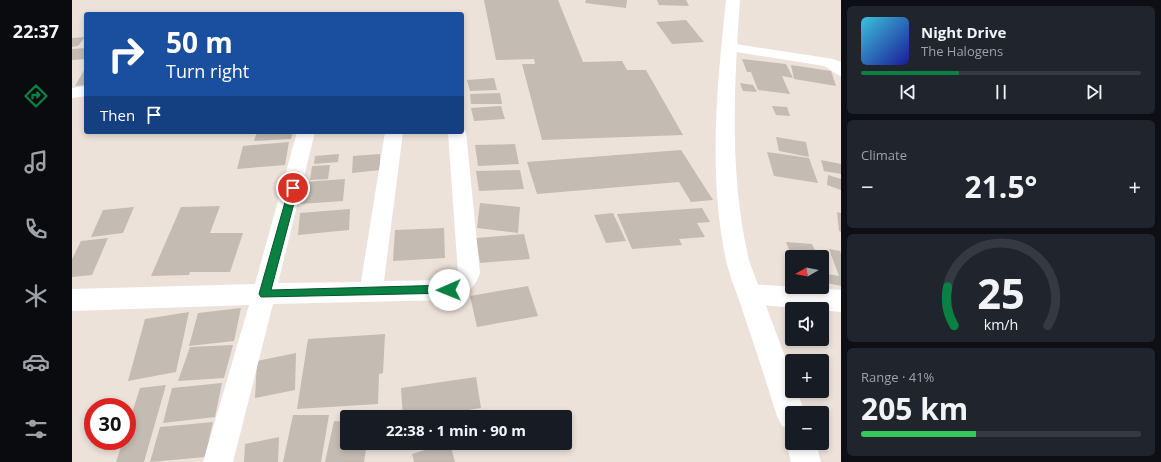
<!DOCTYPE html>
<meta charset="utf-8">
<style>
:root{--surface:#171b24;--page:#20242c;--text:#f1f3f6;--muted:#9ea1a6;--line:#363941;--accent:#0b8043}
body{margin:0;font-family:"Open Sans",sans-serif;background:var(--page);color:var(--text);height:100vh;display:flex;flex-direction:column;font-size:15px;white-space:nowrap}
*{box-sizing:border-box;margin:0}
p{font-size:13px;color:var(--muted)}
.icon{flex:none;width:22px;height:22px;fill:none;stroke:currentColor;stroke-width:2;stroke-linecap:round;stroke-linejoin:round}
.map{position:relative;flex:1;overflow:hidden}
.details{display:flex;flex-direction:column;gap:6px;padding:6px;background:#0d0f14;width:320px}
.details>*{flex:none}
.banner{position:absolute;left:12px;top:12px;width:380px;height:122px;border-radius:4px;box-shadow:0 2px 6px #0003;background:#1a4fa0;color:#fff;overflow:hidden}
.needle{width:26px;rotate:261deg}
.buttons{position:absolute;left:713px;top:250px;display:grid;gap:8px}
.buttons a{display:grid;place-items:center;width:44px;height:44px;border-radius:4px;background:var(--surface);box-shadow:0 2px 6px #0003;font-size:20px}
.speed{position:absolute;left:12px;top:398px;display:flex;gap:8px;font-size:20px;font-weight:700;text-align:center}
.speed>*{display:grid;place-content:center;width:52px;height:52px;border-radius:50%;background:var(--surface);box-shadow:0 2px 6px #0003;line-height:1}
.speed .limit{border:6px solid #d22;background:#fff;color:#111}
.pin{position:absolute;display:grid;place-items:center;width:34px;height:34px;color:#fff;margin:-17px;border:2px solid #fff;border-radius:50%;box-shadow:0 1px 4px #0007}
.me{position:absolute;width:44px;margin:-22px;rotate:269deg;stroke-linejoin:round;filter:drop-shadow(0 0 3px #0008)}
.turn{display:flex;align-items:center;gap:14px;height:84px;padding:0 16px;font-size:18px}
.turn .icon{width:52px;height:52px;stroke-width:2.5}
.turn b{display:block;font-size:28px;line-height:34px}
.then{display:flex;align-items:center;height:38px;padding:0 16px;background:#0003;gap:8px;font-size:15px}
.big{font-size:30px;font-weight:700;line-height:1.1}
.details .widget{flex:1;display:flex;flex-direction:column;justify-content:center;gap:6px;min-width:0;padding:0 14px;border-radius:6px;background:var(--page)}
.details .dial{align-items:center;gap:0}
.dial svg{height:104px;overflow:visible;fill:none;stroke:var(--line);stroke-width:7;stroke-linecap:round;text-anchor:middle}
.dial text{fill:var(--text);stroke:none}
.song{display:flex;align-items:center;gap:12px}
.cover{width:48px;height:48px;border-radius:6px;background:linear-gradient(135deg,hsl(190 70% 55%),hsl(240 70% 35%))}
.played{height:4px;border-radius:2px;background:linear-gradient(90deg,var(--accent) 35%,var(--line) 35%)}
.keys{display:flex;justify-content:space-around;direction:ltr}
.heat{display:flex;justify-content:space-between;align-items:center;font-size:22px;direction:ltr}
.charge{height:6px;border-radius:3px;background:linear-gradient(90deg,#34c759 41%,var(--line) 0)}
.trip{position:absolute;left:268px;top:410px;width:232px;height:40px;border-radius:4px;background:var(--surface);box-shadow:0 2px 6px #0003;font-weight:700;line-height:40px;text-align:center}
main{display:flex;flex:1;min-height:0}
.tabs{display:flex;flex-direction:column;width:72px;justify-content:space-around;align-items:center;background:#090b0e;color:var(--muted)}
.tabs .icon{width:28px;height:28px}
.tabs .on{color:var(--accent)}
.tabs b{font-size:18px;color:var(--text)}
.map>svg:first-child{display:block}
.building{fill:#c4bbb3}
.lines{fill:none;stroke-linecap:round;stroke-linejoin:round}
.minor{fill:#fff;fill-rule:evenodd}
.tertiary{fill:#fff;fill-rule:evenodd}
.route{fill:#0b8043;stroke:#07532c}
</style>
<main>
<nav class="tabs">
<b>22:37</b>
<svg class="icon on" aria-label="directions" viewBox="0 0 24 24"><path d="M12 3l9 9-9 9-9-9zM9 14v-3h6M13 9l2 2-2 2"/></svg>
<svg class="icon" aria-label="music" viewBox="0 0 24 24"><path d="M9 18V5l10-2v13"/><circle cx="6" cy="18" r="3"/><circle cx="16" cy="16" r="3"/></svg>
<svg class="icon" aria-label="phone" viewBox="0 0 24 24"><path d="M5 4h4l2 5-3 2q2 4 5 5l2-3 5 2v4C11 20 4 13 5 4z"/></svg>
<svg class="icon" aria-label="climate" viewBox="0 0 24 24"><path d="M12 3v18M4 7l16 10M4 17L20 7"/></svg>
<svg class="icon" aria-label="car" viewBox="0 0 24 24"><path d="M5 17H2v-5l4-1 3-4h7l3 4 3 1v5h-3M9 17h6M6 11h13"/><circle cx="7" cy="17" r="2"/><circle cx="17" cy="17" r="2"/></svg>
<svg class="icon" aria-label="filters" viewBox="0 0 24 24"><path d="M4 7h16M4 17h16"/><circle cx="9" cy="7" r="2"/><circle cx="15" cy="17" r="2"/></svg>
</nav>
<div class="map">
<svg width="769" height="462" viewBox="0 0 769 462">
<rect width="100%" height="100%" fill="#ece2da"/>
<!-- building -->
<g class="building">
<path d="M412,0H486L511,62L550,61L555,70H574L611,135L470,140L450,64H463L462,59L424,60Z"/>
<path d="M514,0H555L554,8L513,3Z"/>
<path d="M585,0H614L617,6L587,5Z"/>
<path d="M614,20L632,42L600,44L584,22Z"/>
<path d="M13,37L6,46L0,47V38Z"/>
<path d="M14,48V59L0,60V49Z"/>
<path d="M670,59L714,64L721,78L710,76L718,94L686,90L679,72H675Z"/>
<path d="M719,65L759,71L764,86L722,79Z"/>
<path d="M14,67V85L3,86Z"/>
<path d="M422,78L425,90L398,91L395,80Z"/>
<path d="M668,83L681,85L685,92L671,91Z"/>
<path d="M428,93L430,104H399L398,94Z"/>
<path d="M429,106L433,119L402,121L399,108Z"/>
<path d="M700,106L715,107L718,116L704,115Z"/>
<path d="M185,132H221L219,139L182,141Z"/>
<path d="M704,137L734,142L737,157L707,151Z"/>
<path d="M217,142L213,165L165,169L171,146Z"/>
<path d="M443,144L447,164L406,166L403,145Z"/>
<path d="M609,150L641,200L619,202L607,182L465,194L455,162Z"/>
<path d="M695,152L737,158L746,183L702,176Z"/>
<path d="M267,154L266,162L242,164L243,156Z"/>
<path d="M308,154V170L280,173L281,156Z"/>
<path d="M749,160L769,164V174L752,171Z"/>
<path d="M258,165L256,179L238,180L240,166Z"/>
<path d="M448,170L452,189L407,191L404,171Z"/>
<path d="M756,175L769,179V190L755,185Z"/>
<path d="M273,179L271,201L228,204L232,182Z"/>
<path d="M408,203L448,207L446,233L405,228Z"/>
<path d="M148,206L138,233H171L158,272H118L117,275L79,276L109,207Z"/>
<path d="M62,207L51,233L19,237L31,210Z"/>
<path d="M630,208L638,222L625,223L633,237L607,239L610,245L560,249L545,214Z"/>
<path d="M278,209L277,230L226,235L228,213Z"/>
<path d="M765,212L769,213V232L767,231Z"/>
<path d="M541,213L554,241L534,243L522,215Z"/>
<path d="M372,228L373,258L321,261L323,230Z"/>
<path d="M452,234L458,259L408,263L404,238Z"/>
<path d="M36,238L20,275L0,277V259L9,241Z"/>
<path d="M714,242L740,244L746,257H720Z"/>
<path d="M757,249L768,251L769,254V286L750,282V273L767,276Z"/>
<path d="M456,286L466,316L405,327L398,296Z"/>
<path d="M169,308L162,341L117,346L126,313Z"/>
<path d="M117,312L104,372L56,381L73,319Z"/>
<path d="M313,334L311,373L307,374L306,404L225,409L236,339Z"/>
<path d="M161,345L152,378L106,381L118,347Z"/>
<path d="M224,353L223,390L183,398L185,361Z"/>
<path d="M404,377L409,408L350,417H331L329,388Z"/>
<path d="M150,383L143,417L91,423L100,388Z"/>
<path d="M94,385L72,462H44L51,441H55V429L68,388Z"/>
<path d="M221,415H257L249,462H211Z"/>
<path d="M262,421L275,422V443H295L292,462H253Z"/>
<path d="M141,422L133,457L78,462L88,427Z"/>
<path d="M207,437L206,462H172L173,444Z"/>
<path d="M375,443H378L383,462H342L340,454Z"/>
</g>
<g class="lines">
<!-- minor -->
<g class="minor">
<path d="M657,43L761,59L769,62V76C762,74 759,69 752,66L652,50L650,47L652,44Z"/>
<path d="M14,86V96L0,98V88Z"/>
<path d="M390,128L394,132L408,273C402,290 393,295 377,300L201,304L161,462H131L177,305L0,311V289L183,284L225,132H243L206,283L289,282L313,132H331L312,281L377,280L386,273L376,132H390Z"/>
<path d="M678,284L769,290V312L678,304L670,301L666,294L670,287Z"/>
</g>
<!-- tertiary -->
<g class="tertiary">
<path d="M654,0H668C662,86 657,175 677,260C681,273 687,286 692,300C701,325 711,351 720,376V391H725L733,413H720V431L710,426L705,416C694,381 683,347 671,312C666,295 658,278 654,260C636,176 645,85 654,0Z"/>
<path d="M718,432H720V443H744L749,462H719L714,443Z"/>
</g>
</g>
<!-- route -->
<path class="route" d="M221,185L226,188L199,290L377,285L382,290L381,293L189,297L187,294L217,188Z"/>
</svg>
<div class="buttons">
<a><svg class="needle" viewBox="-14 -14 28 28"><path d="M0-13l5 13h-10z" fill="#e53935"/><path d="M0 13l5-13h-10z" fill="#9ea1a6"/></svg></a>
<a><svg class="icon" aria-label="sound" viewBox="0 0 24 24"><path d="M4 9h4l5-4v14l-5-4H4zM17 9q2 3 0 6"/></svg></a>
<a>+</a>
<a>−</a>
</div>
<div class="speed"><div class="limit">30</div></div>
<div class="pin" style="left:221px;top:188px;background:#d93025"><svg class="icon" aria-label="arrive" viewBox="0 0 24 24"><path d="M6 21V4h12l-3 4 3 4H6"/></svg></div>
<svg class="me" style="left:377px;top:290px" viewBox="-20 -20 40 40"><circle r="19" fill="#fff"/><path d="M0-13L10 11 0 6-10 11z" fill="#0b8043"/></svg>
<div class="trip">22:38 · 1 min · 90 m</div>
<div class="banner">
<div class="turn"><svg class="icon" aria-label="right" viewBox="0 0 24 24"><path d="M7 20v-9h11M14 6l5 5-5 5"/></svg><div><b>50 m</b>Turn right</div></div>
<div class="then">Then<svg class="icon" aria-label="arrive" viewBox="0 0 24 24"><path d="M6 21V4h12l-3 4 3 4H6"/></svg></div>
</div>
</div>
<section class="details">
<div class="widget">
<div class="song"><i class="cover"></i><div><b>Night Drive</b><p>The Halogens</p></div></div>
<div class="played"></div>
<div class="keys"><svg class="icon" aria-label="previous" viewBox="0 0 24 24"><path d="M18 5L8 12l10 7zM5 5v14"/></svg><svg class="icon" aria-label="pause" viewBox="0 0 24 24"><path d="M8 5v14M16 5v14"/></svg><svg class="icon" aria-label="next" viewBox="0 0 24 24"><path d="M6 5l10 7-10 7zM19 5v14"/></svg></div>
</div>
<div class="widget"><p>Climate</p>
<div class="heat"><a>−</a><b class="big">21.5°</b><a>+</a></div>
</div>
<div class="widget dial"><svg viewBox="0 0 100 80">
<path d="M14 69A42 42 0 1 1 86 69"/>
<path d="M14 69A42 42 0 0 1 9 39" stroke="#0b8043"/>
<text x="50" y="56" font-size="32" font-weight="700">25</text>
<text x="50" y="72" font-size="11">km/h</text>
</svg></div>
<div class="widget"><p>Range · 41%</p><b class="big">205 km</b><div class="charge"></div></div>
</section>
</main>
